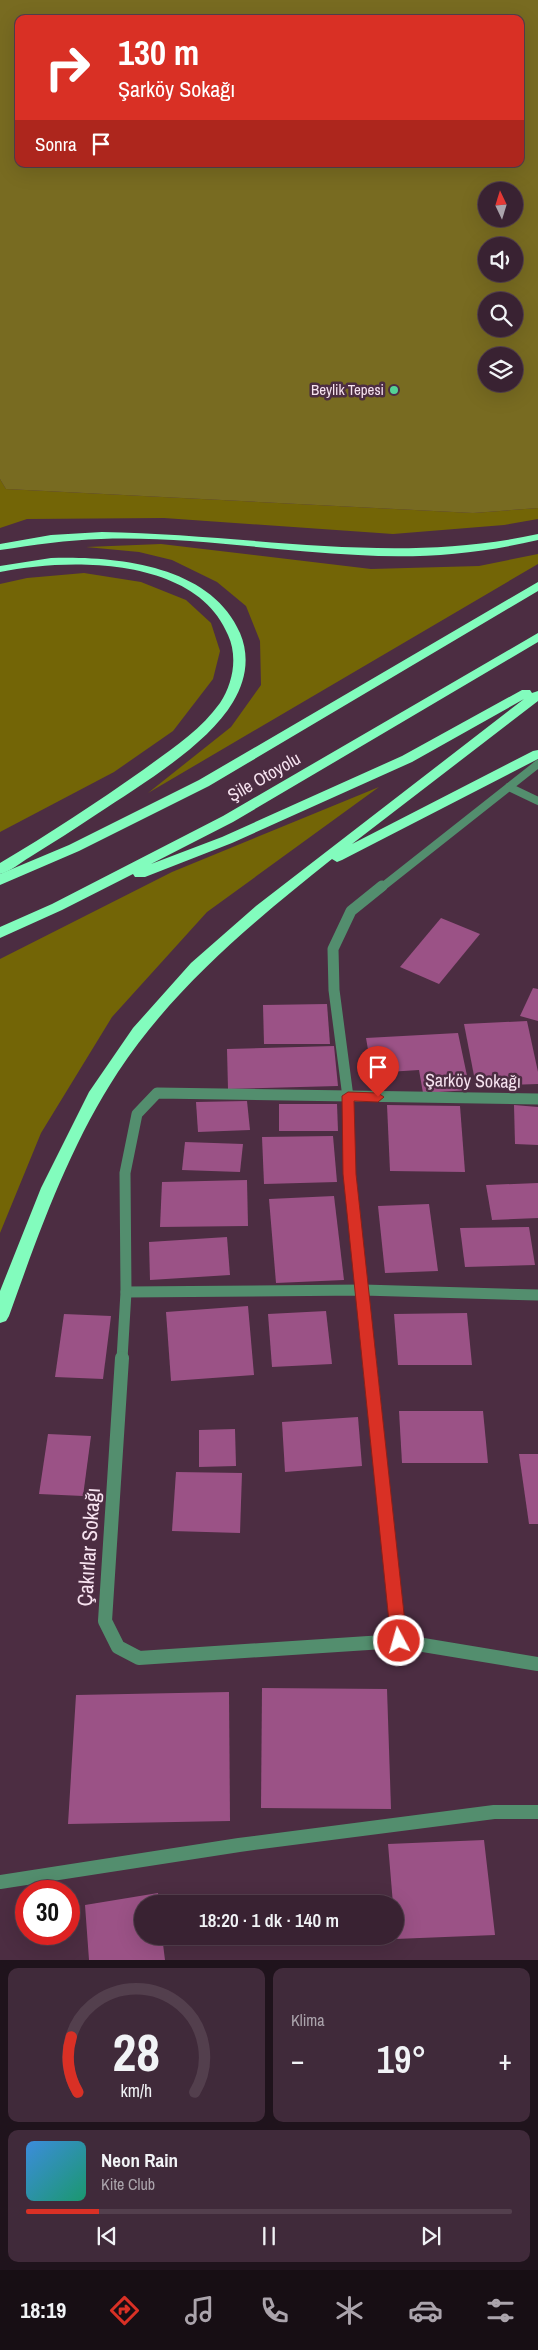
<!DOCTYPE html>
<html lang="tr">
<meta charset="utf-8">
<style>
:root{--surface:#392232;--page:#402a3a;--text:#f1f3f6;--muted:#aba4ac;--line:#533f4d;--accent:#d93025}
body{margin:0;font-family:"Archivo Narrow",sans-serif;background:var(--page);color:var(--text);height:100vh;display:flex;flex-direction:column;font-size:19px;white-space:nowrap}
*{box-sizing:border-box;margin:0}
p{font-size:16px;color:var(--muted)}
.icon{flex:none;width:28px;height:28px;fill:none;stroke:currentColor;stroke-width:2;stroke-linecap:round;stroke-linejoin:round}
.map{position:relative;height:1960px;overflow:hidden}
.details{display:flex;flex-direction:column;gap:8px;padding:8px;background:#1f131c;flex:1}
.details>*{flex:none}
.hud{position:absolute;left:15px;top:15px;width:509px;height:152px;border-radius:10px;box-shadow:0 5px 20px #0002,0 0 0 1px var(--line);background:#d93025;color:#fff;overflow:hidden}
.needle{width:32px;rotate:356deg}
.buttons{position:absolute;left:478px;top:182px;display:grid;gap:10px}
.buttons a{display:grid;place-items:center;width:45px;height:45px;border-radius:50%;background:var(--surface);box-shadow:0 5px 20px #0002,0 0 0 1px var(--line);font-size:25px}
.speed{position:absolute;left:15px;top:1880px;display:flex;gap:10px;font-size:25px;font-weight:700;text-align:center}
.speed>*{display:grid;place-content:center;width:65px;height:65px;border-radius:50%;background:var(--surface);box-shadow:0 5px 20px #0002,0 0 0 1px var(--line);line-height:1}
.speed .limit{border:8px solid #d22;background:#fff;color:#111}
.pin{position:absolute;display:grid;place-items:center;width:42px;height:42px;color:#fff;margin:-51px -21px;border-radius:50% 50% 50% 0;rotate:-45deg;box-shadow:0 0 5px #0007}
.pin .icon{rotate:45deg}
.me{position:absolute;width:55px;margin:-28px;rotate:354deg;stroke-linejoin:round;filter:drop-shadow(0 0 4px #0008)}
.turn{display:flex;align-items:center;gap:18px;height:105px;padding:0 20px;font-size:22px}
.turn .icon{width:65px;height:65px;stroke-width:2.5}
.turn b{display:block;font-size:35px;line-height:42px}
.then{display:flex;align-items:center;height:48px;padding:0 20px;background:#0003;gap:10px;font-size:19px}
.big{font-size:38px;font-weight:600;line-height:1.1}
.details .card{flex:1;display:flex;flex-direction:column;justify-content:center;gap:8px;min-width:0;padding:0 18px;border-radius:10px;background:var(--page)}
.details .dial{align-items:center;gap:0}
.dial svg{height:130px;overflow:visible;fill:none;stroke:var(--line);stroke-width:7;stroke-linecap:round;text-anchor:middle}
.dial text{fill:var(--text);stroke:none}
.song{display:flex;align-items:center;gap:15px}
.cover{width:60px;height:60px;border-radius:8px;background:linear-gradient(135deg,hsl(210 70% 55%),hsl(160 70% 35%))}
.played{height:5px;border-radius:2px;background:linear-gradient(90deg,var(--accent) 15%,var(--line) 15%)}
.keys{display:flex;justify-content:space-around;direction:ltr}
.heat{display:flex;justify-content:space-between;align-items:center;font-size:28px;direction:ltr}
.details .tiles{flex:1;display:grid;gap:8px;grid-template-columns:1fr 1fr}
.card:last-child{grid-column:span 2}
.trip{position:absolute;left:134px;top:1895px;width:270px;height:50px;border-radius:25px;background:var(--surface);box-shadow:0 5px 20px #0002,0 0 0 1px var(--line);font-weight:600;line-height:50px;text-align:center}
.dock{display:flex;height:80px;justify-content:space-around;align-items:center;background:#170e14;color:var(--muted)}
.dock .icon{width:35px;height:35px}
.dock .on{color:var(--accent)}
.dock b{font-size:22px;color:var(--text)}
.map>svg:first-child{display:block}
.green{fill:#736506}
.forest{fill:#786b21;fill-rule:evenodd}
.building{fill:#9b5286}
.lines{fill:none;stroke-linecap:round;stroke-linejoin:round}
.street-far2{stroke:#538e6e;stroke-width:8}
.street-far1{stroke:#538e6e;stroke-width:11}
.street{stroke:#538e6e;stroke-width:14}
.highway{fill:#82fcbd;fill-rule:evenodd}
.route{fill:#d93025;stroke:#8d1f18}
.poi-dot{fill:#54d396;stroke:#4c2d42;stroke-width:2}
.labels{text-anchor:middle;stroke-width:5;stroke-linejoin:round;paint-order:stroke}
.far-poi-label{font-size:15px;fill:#f6e2ef;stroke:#4c2d42;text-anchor:end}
.street-label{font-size:18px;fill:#f6e2ef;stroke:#4c2d42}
.near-street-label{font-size:21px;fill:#f6e2ef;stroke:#4c2d42}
</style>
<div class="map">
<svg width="538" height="1960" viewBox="0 0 538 1960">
<rect width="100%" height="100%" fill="#4c2d42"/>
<!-- green -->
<g class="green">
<path d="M0,479L6,489L473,513L538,508V519L504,525L393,534L164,518L27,519L0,528Z"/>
<path d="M161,544L371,569L479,566L538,554V564L148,793L231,727L261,685L260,641L246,606L217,582L172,560L139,552L86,547Z"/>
<path d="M84,573L141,582L186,600L211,623L220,651L213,679L173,731L114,772L0,832V584L27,578Z"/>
<path d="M379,787L207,912L112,1017L41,1133L0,1233V959L172,872Z"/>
</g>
<!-- forest -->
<path class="forest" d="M0,0H538V508L473,513L6,489L0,479ZM19,19H520V164H19ZM486,191H514V219H486ZM486,246H514V274H486ZM486,301H514V329H486ZM486,356H514V384H486Z"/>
<!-- building -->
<g class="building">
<path d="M441,918L480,934L439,984L400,967Z"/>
<path d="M533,988L538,989V1021L520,1016Z"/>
<path d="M327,1004L330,1044H264L263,1005Z"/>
<path d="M527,1021L538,1072V1084L476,1086L464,1024Z"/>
<path d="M458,1033L470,1090L423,1093L419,1070L372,1073L366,1038Z"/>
<path d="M334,1046L338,1086L228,1089L227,1049Z"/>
<path d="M247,1101L250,1130L198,1132L196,1102Z"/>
<path d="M279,1104H337L338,1131H279Z"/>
<path d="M387,1105L460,1106L465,1172L390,1171Z"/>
<path d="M514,1105L538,1107V1145L515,1144Z"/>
<path d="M333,1136L337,1182L264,1184L262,1137Z"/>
<path d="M185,1142L243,1144L240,1172L182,1170Z"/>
<path d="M247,1180L248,1226L160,1227L162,1182Z"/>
<path d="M538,1183V1218L492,1220L486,1185Z"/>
<path d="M334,1196L344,1280L276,1283L269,1199Z"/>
<path d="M429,1204L438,1271L385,1273L378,1206Z"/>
<path d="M529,1227L535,1265L465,1267L460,1228Z"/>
<path d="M227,1237L230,1275L150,1280L149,1242Z"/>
<path d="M248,1306L254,1375L171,1381L166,1312Z"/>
<path d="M326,1311L332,1364L272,1367L268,1314Z"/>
<path d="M467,1313L472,1365H398L394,1314Z"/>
<path d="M64,1314L111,1316L103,1379L55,1377Z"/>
<path d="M399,1411H483L488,1463H402Z"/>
<path d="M358,1417L362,1466L285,1472L282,1422Z"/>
<path d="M235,1429L236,1466L199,1467V1430Z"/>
<path d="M48,1434L91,1436L83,1496L39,1494Z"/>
<path d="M519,1454H538V1524H529Z"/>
<path d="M176,1472L242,1473L240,1533L172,1531Z"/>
<path d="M262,1688L387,1689L391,1809L261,1808Z"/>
<path d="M229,1692L230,1821L68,1824L76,1695Z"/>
<path d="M484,1840L495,1935L395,1939V1904H393L388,1844Z"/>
<path d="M158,1893L159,1904H142V1936H162L165,1960H89L85,1905Z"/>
</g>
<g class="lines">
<!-- street-far2 -->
<g class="street-far2">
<path d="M509,787L538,801"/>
<path d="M381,888L538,764"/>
</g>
<!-- street-far1 -->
<g class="street-far1">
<path d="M126,1292L363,1290L538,1295"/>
<path d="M122,1359L126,1292L125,1173L137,1114L157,1093L538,1099"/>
<path d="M369,1359L350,1174L348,1097L334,990L333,949L351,911L382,886"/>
</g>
<!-- street -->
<g class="street">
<path d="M122,1358L105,1621L118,1647L139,1658L399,1641L538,1664"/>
<path d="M369,1358L399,1641"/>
<path d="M0,1882L239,1845L494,1812H538"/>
</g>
<!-- highway -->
<g class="highway">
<path d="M102,532C250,534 392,566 538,534V540C479,554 419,559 358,555C272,551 187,536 101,539C67,540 34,545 0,550V544L51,535Z"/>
<path d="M51,558C116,556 211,565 240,633C250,656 246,681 233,702C207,746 139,786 97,814C75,829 52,843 30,857C20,863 11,871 0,874V863C49,834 96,803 143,770C170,750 200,731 220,703C233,683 238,657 228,635C196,556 68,558 0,572V566Z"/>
<path d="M538,582V591L209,786L79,851L0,885V874L69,845L199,780Z"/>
<path d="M538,633V642L233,822L151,864L222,837L402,756L522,690H530L532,693L538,691V701L352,844L533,751L538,750V759L342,860L337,862L332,859C253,922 174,987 118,1072C69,1147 39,1232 9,1316L6,1321L0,1323V1291L41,1188L89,1092L133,1028L191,963L256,906L524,699L412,762L232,843L145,877H135L133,874L62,910L0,938V927L52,904L223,816Z"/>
</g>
</g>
<!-- route -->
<path class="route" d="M348,1092L378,1093L384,1097L378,1102L354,1101L356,1174L407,1641L405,1646L399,1649L394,1646L391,1641L343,1174L342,1096Z"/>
<!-- markers -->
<circle class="poi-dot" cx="394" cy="390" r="5"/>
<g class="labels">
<!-- far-poi labels -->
<g class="far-poi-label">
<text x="384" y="395">Beylik Tepesi</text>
</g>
<!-- street labels -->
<g class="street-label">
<text transform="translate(264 777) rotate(-30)" y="6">Şile Otoyolu</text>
<text transform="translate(473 1081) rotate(1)" y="6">Şarköy Sokağı</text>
</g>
<!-- near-street labels -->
<g class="near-street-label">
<text transform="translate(89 1547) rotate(-86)" y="7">Çakırlar Sokağı</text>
</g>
</g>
</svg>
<div class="buttons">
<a><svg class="needle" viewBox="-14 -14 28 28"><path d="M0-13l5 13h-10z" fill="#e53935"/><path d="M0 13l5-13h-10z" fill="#aba4ac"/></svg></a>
<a><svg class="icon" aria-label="sound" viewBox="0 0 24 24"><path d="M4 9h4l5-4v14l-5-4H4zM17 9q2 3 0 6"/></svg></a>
<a><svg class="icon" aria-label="search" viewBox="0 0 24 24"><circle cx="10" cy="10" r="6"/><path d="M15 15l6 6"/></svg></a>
<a><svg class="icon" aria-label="layers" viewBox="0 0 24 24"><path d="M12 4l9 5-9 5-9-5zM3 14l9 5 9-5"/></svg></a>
</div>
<div class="speed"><div class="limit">30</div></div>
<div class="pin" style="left:378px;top:1097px;background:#d93025"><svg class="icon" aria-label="arrive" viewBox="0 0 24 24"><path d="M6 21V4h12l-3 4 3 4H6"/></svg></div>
<svg class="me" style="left:399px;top:1641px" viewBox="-20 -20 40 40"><circle r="17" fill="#d93025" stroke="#fff" stroke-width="3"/><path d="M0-11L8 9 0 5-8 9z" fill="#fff"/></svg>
<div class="trip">18:20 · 1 dk · 140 m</div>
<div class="hud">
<div class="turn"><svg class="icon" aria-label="right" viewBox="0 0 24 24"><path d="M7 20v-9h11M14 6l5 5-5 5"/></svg><div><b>130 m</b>Şarköy Sokağı</div></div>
<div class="then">Sonra<svg class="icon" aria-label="arrive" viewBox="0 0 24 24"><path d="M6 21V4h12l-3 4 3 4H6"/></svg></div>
</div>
</div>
<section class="details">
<div class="tiles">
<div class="card dial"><svg viewBox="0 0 100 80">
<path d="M14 69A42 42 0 1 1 86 69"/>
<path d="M14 69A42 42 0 0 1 10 35" stroke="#d93025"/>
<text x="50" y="56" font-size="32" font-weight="700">28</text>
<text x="50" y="72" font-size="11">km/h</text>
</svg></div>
<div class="card"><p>Klima</p>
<div class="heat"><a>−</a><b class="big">19°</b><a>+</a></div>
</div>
<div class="card">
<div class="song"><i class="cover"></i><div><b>Neon Rain</b><p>Kite Club</p></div></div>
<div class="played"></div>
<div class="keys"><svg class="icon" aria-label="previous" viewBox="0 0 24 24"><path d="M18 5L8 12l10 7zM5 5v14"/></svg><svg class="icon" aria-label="pause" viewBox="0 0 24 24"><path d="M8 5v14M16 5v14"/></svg><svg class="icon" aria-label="next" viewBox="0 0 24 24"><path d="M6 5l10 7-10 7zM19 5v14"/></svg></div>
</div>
</div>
</section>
<nav class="dock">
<b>18:19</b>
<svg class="icon on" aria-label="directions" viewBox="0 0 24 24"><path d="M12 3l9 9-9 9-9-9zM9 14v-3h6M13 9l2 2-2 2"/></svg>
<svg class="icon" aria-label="music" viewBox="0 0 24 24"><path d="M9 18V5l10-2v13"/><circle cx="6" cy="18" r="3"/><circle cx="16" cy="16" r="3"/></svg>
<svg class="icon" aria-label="phone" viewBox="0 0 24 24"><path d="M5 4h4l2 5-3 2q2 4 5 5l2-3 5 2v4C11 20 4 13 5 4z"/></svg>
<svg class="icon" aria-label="climate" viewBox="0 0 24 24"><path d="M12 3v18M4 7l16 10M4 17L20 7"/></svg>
<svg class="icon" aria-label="car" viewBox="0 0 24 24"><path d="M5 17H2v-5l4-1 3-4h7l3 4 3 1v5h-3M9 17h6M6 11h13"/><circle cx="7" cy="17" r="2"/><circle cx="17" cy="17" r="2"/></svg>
<svg class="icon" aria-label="filters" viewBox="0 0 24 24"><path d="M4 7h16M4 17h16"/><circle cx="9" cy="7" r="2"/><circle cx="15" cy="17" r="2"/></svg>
</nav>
